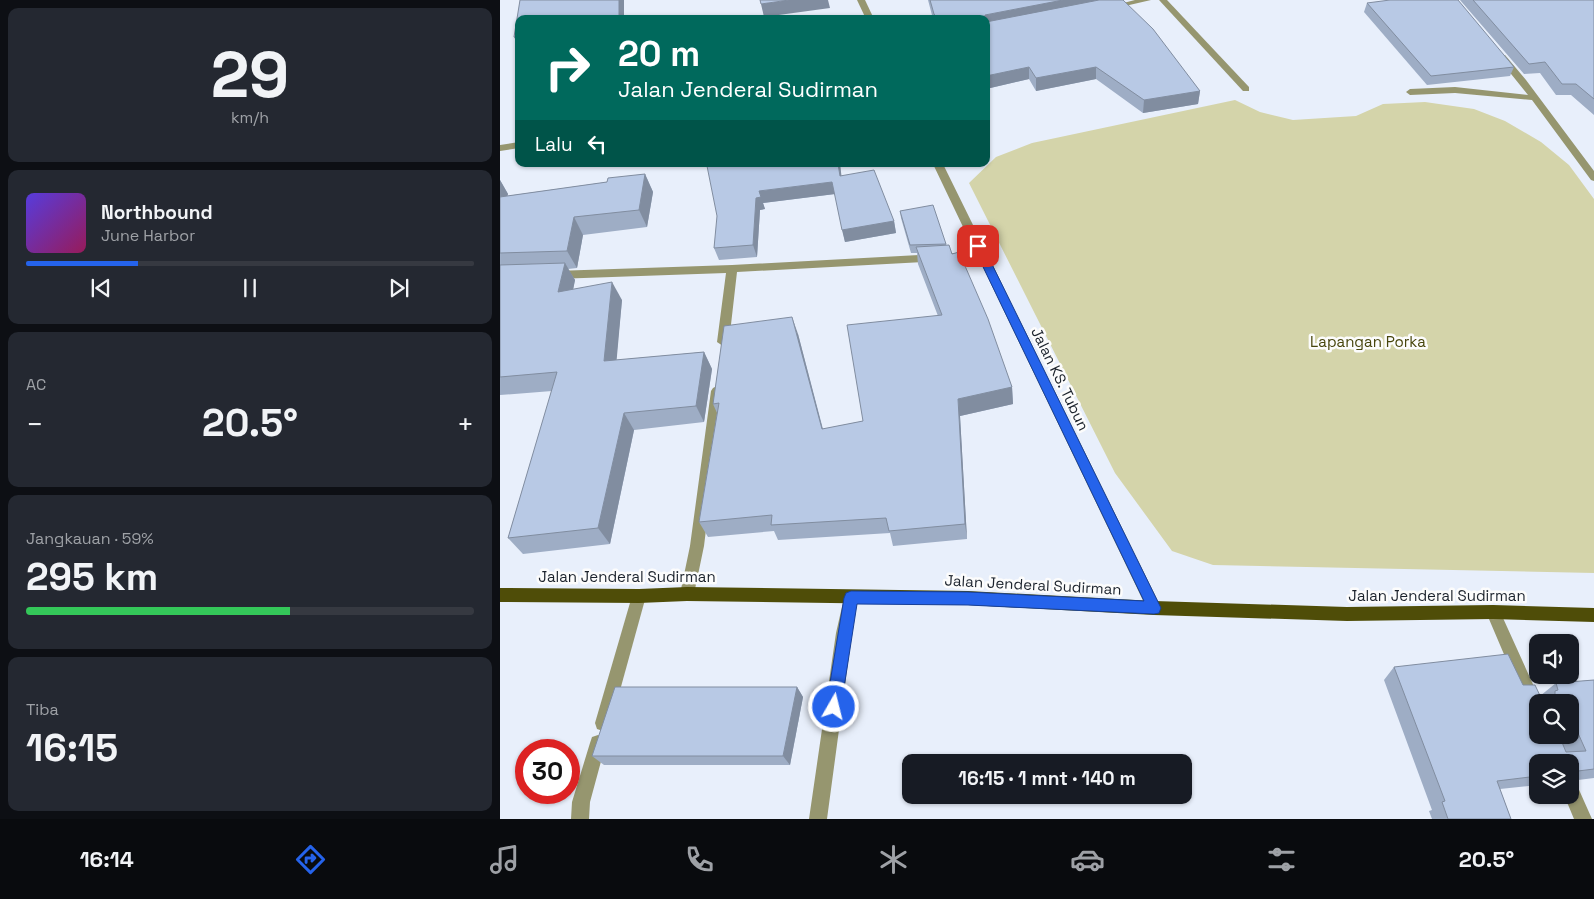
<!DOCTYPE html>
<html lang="id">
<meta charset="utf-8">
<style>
:root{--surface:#171b24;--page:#242831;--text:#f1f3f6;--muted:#9ea1a6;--line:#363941;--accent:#2563eb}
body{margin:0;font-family:"Space Grotesk",sans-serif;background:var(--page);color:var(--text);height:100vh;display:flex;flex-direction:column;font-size:19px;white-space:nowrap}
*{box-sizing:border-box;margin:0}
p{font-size:16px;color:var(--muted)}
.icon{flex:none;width:28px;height:28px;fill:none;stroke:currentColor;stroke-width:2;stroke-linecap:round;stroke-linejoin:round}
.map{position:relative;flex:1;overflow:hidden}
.details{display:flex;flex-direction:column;gap:8px;padding:8px;background:#0d0f14;width:500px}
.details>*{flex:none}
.guide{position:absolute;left:15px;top:15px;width:475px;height:152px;border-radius:10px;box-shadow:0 1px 4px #0004;background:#00695c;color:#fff;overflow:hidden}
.buttons{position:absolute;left:1029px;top:634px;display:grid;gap:10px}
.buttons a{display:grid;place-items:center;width:50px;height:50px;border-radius:10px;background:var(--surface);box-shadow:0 1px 4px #0004;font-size:25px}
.speed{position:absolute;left:15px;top:739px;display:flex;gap:10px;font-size:25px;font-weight:700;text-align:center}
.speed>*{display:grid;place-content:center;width:65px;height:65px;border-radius:50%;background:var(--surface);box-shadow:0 1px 4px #0004;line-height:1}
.speed .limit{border:8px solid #d22;background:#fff;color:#111}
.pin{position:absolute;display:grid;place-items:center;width:42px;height:42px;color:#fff;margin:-21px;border-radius:10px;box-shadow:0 2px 8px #0006}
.me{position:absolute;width:55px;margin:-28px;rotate:8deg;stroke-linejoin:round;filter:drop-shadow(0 0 4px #0008)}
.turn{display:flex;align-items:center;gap:18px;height:105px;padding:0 20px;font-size:22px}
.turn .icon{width:65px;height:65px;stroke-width:2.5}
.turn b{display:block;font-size:35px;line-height:42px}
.then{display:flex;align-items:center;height:48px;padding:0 20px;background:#0003;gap:10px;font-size:19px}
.big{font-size:38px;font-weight:700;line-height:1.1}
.details .widget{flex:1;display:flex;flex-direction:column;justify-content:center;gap:8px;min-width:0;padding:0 18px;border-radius:10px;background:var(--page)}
.details .dial{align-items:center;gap:0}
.dial b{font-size:65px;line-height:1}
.song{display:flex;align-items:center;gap:15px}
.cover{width:60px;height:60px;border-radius:8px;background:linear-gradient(135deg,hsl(250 70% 55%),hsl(330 70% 35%))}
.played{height:5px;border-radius:2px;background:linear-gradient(90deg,var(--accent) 25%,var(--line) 25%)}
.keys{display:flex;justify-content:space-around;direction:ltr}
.heat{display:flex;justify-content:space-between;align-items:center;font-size:28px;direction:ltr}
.charge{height:8px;border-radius:4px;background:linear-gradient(90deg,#34c759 59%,var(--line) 0)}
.trip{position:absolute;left:402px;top:754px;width:290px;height:50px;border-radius:10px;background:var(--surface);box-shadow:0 1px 4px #0004;font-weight:700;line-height:50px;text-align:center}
.menu{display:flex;height:80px;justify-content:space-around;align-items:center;background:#090b0e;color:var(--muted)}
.menu .icon{width:35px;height:35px}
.menu .current{color:var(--accent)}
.menu b{font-size:22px;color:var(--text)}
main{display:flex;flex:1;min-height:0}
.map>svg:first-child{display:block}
.green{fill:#d4d4aa}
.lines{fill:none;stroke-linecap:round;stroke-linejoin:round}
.minor{fill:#96966f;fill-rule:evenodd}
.major{fill:#4f4d08;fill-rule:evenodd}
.wall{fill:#9eadc5;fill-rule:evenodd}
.shaded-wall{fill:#818da0}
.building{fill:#b8c9e5;stroke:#818da0}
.route{fill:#2563eb;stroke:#184099}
.labels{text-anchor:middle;stroke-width:5;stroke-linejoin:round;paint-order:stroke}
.park-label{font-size:15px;fill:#47450c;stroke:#fcfcfc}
.street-label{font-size:15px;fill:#1c232d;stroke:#fcfcfc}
</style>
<main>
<section class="details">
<div class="widget dial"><b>29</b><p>km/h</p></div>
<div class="widget">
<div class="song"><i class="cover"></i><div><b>Northbound</b><p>June Harbor</p></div></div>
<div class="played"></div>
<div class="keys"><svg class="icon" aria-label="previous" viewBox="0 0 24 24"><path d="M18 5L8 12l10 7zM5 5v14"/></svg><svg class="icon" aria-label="pause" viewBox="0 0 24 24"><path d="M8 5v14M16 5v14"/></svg><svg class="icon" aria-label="next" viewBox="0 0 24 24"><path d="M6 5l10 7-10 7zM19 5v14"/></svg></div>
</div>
<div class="widget"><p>AC</p>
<div class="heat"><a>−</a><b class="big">20.5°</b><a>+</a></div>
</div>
<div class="widget"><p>Jangkauan · 59%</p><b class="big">295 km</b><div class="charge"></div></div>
<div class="widget"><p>Tiba</p><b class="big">16:15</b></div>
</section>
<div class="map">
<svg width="1094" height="819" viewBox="0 0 1094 819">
<rect width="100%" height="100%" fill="#e8effb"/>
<!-- green -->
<path class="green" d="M735,100L760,112L793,120L856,116L883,104L925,102L974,109L1005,121L1041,142L1069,165L1094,199V573L713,565L672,551L615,473L469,183L496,157L532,143Z"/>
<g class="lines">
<!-- minor -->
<g class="minor">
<path d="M357,0H365L374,19H366Z"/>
<path d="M635,0H651L612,9L608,7Z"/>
<path d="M659,0H667L749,87V91H743Z"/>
<path d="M999,55H1005L1026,80L1094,171V181L1091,180L1032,100L955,93L910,95L906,92L910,89L955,87L1028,95L999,59Z"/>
<path d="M19,142V148L0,151V145Z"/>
<path d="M433,164H443L659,603L661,608L659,613L654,615L649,613L479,259L237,272L229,342L223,346L217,342L226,273L55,279L50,275L55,271L232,265L475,252Z"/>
<path d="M217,386L221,388L223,391L204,546L194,594L192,599L187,601L182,599L180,594L190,546L211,391L213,388Z"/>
<path d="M139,589L144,591L146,596L111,723L109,729L103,731L97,729L95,723L132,596L134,591Z"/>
<path d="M351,591L356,593L358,598L352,633L327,819H309L336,633L344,598L346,593Z"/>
<path d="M993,605L998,607L1041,702H1038V722L1032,720L986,612L988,607Z"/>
<path d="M98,735L104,737L106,743L90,802L89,819H71L72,802L90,743L92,737Z"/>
<path d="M1070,781L1076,783L1092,819H1074L1064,795H1070Z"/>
</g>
<!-- major -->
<path class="major" d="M187,587L468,591L654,601L847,607L993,605L1094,608V622L993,619L847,621L654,615L468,605L187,601L139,603L0,602V588L139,589Z"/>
</g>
<!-- wall -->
<g class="wall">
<path d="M428,0H623L700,91L698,104L643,113L596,79L536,91L529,79L486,89V19H433Z"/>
<path d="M960,0H1094V115L1071,95H1056L1040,73L1024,74Z"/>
<path d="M867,3L1014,67L1010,76L927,85L864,12Z"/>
<path d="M228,164H340L341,176L394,221L396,233L345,242L335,194L263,203L265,209L260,210L257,257L219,260L214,248Z"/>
<path d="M145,174L153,192L147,227L83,235L77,268L68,269L75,280L73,290L122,300L116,360L204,352L212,369L204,422L134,430L110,544L23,554L8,538L52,391L0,395V180L8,194L7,196L107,182Z"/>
<path d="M400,211L446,244L452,254L512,387L513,404L460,416L467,539L393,546L390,533L278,540L274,531L208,537L199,522L217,413L213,404L298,334L323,429L363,421L438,316L418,264L417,253H411L401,218Z"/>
<path d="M894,667L1023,685L1040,696L1056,683L1094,680V778L1070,781V762H1038V785L1000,789L1011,819H932L929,811L932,810L884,680ZM1038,702H1070V735H1038Z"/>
<path d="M297,687L303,697L290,765H104L92,756Z"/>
</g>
<!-- shaded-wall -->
<g class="shaded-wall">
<rect x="119" y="0" width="5" height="19"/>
<path d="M289,0H328L330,8L264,17L261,4Z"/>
<path d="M563,0H612L486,27V19H484L485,15Z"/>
<path d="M19,36V46L14,37Z"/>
<path d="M529,67V79L486,89V76Z"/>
<path d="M596,67V79L536,91V78Z"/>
<path d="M700,91L698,104L643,113L644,100Z"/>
<path d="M338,164H340L343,188L340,176Z"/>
<path d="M145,174L153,192L147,227L139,210Z"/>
<path d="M0,180L8,194L2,216L0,213Z"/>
<path d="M332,182L335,194L263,203L265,209L260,210L257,257L253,245L256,198L259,191Z"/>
<path d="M74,217L83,235L77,268L67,251Z"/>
<path d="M394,221L396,233L345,242L342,230Z"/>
<path d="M65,263L75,280L69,310L58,292Z"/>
<path d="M112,282L122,300L115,378L104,361Z"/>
<path d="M292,317L298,334L327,446L322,429Z"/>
<path d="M204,352L212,369L204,422L196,406Z"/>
<path d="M512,387L513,404L460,416L467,539L465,524L458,399Z"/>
<path d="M124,413L134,430L110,544L98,528Z"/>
<path d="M297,687L303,697L290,765L283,756Z"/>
</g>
<!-- building -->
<g class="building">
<path d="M20,0H119V19H19V36L14,37Z"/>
<path d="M260,0H289L261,4Z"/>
<path d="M430,0H563L485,15L484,19H438L434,14Z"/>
<path d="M599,0H623L653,29L700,91L644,100L596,67L536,78L529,67L486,76V22Z"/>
<path d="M890,0H958L1014,67L931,76L867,3Z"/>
<path d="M973,0H1094V99L1076,84H1062L1045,62L1029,64Z"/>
<path d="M228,164H338L340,176L374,170L394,221L342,230L332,182L259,191L261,197L256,198L253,245L214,248L217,216L207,166Z"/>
<path d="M145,174L139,210L74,217L67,251L0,253V197L107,182L108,178Z"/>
<path d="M433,205L446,244L410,245L400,211Z"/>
<path d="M449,245L452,254L459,252L488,319L512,387L458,399L465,524L389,531L386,518L271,525L272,515L199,522L219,403L213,404L224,326L292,317L322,429L363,421L347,325L442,315L416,247Z"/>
<path d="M65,263L58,292L112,282L104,361L204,352L196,406L124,413L98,528L8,538L57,372L0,377V265Z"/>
<path d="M1008,654L1023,685H1035L1043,702H1038V735H1059L1066,752L1086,751L1073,722H1070V702H1055V691L1058,690L1056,683L1094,680V769L1070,772V762H1038V776L997,781L1011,819H948L942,802L945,801L894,667Z"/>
<path d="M115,687H297L283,756H92Z"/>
</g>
<!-- route -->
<path class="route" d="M478,242L483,246L661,608L659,613L654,614L468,605L357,604L341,707L339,712L334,714L329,712L326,707L344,598L346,593L351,591L468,592L644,601L473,246Z"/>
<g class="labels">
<!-- park labels -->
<g class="park-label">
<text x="868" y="347">Lapangan Porka</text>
</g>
<!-- street labels -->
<g class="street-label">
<text transform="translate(560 379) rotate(64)" y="5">Jalan KS. Tubun</text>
<text x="127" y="582">Jalan Jenderal Sudirman</text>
<text transform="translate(533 585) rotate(3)" y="5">Jalan Jenderal Sudirman</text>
<text x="937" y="601">Jalan Jenderal Sudirman</text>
</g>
</g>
</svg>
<div class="buttons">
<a><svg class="icon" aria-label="sound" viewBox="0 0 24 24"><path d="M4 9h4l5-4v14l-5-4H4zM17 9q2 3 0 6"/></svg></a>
<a><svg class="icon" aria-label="search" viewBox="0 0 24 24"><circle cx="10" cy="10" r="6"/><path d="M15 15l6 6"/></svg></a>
<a><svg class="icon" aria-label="layers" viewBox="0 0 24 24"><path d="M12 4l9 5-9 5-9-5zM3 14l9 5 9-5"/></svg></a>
</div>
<div class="speed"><div class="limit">30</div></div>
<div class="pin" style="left:478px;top:246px;background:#d93025"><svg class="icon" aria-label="arrive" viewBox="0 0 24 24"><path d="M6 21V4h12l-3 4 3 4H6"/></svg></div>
<svg class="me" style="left:334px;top:707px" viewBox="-20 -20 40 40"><circle r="17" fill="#2563eb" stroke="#fff" stroke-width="3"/><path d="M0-11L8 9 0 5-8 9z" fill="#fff"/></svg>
<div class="trip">16:15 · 1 mnt · 140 m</div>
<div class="guide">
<div class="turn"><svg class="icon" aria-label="right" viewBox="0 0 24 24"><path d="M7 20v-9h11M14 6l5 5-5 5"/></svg><div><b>20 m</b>Jalan Jenderal Sudirman</div></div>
<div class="then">Lalu<svg class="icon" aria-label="left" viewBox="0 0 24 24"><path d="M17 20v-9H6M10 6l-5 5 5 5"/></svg></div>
</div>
</div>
</main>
<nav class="menu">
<b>16:14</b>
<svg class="icon current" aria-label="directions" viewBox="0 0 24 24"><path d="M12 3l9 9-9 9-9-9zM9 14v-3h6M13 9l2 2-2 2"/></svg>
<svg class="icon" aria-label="music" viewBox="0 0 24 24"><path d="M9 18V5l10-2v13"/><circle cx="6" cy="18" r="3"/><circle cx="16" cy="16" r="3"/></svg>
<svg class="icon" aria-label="phone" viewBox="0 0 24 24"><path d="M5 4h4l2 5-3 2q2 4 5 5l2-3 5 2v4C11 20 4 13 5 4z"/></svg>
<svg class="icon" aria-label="climate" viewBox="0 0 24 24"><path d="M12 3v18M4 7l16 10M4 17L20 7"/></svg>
<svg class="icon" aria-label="car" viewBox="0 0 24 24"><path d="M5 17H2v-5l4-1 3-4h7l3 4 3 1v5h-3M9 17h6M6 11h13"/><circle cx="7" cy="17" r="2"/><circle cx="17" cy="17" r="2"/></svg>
<svg class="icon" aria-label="filters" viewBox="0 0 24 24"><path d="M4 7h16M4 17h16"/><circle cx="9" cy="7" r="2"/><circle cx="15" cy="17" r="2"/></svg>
<b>20.5°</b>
</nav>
